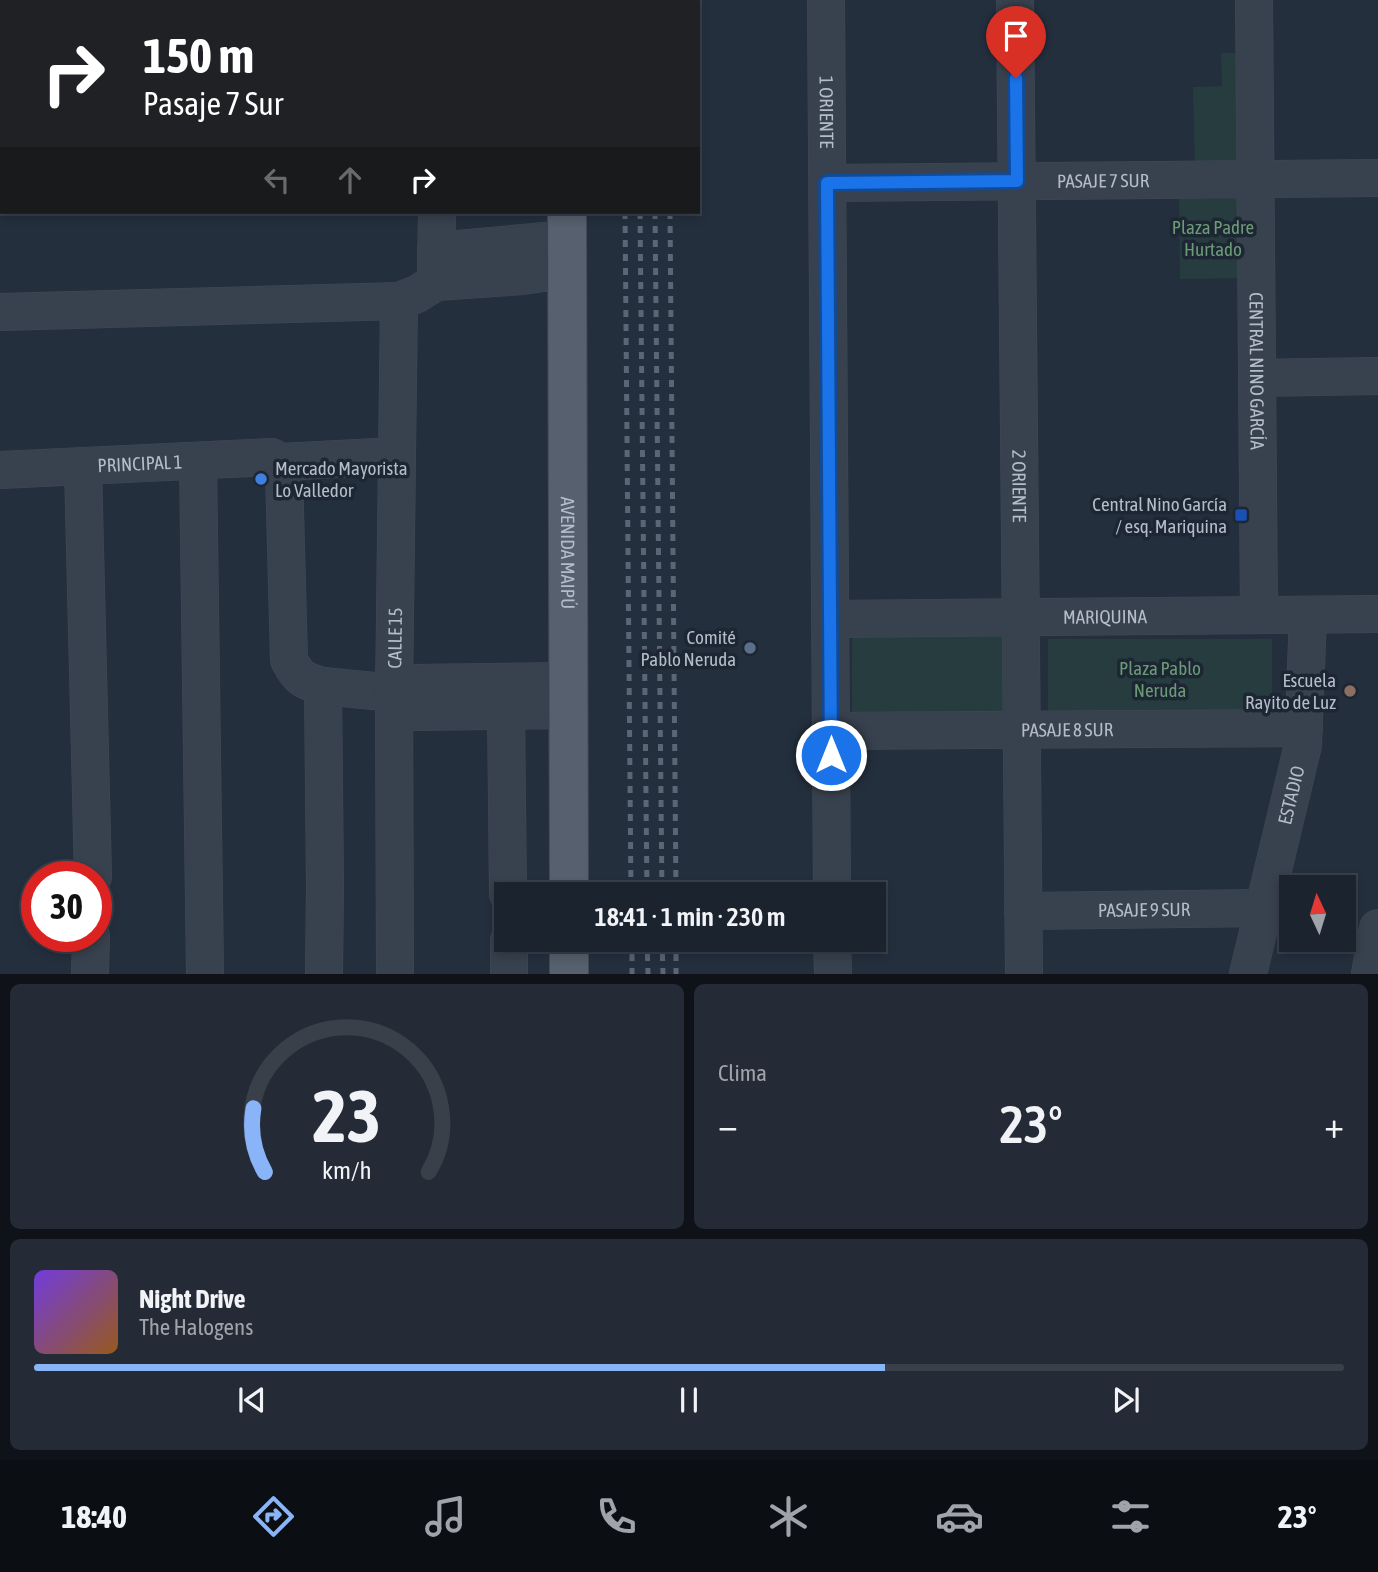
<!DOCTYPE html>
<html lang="es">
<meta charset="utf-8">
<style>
:root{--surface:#1b232e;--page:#242b36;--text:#f1f3f6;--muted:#a0a4aa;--line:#39404a;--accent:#8ab4f8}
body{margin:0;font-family:"Asap Condensed",sans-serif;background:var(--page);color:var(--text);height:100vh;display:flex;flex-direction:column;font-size:26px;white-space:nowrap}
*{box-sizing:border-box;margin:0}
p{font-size:23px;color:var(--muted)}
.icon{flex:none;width:38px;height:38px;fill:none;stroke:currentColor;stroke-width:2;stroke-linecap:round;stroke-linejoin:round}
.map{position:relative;height:974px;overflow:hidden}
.side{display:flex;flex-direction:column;gap:10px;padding:10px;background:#0f1319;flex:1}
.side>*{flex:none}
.top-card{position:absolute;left:0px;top:0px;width:700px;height:214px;box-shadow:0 4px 10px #0003,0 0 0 2px var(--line);background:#202124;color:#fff;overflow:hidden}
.needle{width:46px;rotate:356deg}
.tools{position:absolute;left:1279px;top:875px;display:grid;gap:14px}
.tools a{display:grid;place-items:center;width:77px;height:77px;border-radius:0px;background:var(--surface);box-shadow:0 4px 10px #0003,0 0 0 2px var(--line);font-size:35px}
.speed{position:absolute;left:21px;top:861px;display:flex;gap:14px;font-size:35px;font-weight:700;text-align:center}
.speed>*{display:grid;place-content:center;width:91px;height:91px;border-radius:50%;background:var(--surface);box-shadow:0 4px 10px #0003,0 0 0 2px var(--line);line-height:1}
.speed .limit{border:10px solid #d22;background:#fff;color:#111}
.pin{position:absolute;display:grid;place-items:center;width:60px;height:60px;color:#fff;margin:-72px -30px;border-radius:50% 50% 50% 0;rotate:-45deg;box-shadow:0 0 7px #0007}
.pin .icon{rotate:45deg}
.me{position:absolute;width:77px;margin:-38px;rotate:0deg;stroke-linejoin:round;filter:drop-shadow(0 0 5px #0008)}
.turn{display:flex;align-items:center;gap:24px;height:147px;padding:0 28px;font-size:32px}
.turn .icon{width:91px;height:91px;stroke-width:2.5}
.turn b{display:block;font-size:49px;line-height:60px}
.lanes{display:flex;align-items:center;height:66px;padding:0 28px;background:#0003;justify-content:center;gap:35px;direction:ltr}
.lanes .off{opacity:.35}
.big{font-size:52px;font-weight:600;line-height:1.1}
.side .widget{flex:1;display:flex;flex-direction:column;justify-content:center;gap:10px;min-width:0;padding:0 24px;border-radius:10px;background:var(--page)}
.side .dial{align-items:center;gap:0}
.dial svg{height:182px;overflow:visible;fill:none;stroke:var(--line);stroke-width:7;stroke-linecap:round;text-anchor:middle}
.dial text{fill:var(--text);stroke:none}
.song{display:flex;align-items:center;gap:21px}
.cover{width:84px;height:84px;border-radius:10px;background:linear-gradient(135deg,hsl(260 70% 55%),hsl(30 70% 35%))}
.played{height:7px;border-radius:4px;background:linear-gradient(90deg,var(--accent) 65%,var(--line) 65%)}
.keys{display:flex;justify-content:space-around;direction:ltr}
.heat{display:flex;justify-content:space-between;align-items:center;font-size:38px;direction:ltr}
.side .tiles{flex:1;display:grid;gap:10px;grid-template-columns:1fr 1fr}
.widget:last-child{grid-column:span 2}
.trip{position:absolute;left:494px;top:882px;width:392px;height:70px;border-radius:0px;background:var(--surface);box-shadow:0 4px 10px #0003,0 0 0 2px var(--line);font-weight:600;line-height:70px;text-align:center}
.menu{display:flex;height:112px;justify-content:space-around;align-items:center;background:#0b0e12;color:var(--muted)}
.menu .icon{width:49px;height:49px}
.menu .on{color:var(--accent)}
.menu b{font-size:32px;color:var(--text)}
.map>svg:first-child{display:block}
.green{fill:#263c3f}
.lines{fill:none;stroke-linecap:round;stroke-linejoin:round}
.minor-casing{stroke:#414a57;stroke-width:38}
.major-casing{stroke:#414a57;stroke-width:40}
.minor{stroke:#38414e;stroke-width:37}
.major{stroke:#56606e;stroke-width:38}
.rail{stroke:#5a6575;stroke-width:5;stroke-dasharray:7 7;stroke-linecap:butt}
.route-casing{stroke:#114b97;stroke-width:18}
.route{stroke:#1a73e8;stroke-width:12}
.shop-dot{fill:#3f7fe0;stroke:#1d2633;stroke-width:2.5}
.transit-dot{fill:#1a4fb4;stroke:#1d2633;stroke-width:2.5}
.service-dot{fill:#5c6f8a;stroke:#1d2633;stroke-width:2.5}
.education-dot{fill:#8d6e63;stroke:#1d2633;stroke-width:2.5}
.labels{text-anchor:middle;stroke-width:7;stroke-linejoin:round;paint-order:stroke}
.street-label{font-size:19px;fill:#b4bcc9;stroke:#1d2633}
.park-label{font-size:19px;fill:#6b9a76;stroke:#1d2633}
.poi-label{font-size:19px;fill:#b4bcc9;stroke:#1d2633;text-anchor:end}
</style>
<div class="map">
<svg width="1378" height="974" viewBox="0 0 1378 974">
<rect width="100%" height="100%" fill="#242f3e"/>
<!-- green -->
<g class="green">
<path d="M1221,53H1244L1247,169L1195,170L1193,87L1222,86Z"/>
<path d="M1246,198L1248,278L1180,279L1179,199Z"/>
<rect x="852" y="633" width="154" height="83"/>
<path d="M1048,639H1272V720L1048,719Z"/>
</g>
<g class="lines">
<defs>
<g id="minor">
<path id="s1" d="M826,0L832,894"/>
<path id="s2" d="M1015,0L1024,974"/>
<path id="s3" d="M1254,0L1259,614"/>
<path d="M0,180H2"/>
<path id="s4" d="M827,183L1378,178"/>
<path d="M436,251L567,239"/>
<path d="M436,274L437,212"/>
<path d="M0,312L399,301L417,294L436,282L522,276L566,270"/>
<path d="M1257,378L1378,376"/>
<path d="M198,461L205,974"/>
<path d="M280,462L284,472L289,660C299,679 302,680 323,686L325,886L324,974"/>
<path d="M83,466L93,877"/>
<path id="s5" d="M0,470L272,457L280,462L397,456"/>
<path id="s6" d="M830,619L1378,614"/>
<path d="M323,686L394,693L412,683L567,681"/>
<path d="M394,693L412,712L568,710"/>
<path d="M506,710L508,894"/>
<path id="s7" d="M831,731L1304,728"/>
<path id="s8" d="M1023,911L1264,908"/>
<path d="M509,940V974"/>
<path d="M832,940L833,974"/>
<path d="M90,974L91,936"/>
<path id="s9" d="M395,974L394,693L399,301"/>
<path id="s10" d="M1248,974L1303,745L1308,615"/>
<path d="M1370,974L1378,928"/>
</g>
<g id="major">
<path d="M563,0V2"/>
<path id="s11" d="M567,212L569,894"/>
<path d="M569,940V974"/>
</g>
</defs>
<!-- minor casing -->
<use href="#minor" class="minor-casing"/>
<!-- major casing -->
<use href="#major" class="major-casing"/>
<!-- minor -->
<use href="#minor" class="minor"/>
<!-- major -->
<use href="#major" class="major"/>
<!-- rail -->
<g class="rail">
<path d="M623,0V2"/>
<path d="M638,0V2"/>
<path d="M653,0V2"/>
<path d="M668,0V2"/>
<path d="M625,212L631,894"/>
<path d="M640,212L647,894"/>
<path d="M655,212L662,894"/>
<path d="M670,212L676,894"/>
<path d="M632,940V974"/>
<path d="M647,940L648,974"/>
<path d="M662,940L663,974"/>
<path d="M676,940V974"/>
</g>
</g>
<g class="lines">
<defs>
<path id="route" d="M831,755L827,183L1017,181L1016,78"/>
</defs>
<!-- route casing -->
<use href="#route" class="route-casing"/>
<!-- route -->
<use href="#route" class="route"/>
</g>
<!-- markers -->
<circle class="shop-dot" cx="261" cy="479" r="7"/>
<rect class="transit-dot" x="1234" y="508" width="14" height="14" rx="3.5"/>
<circle class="service-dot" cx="750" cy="648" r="7"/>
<circle class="education-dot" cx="1350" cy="691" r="7"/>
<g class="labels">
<!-- street labels -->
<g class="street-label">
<text dy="7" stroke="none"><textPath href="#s1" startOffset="112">1 ORIENTE</textPath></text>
<text dy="7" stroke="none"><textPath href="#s4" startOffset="276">PASAJE 7 SUR</textPath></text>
<text dy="7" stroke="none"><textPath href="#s3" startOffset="371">CENTRAL NINO GARCÍA</textPath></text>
<text dy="7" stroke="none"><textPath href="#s5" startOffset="140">PRINCIPAL 1</textPath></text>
<text dy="7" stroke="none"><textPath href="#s2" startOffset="486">2 ORIENTE</textPath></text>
<text dy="7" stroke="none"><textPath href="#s11" startOffset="341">AVENIDA MAIPÚ</textPath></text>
<text dy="7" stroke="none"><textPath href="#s6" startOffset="275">MARIQUINA</textPath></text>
<text dy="7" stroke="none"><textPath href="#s9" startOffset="336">CALLE 15</textPath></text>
<text dy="7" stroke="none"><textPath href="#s7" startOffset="236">PASAJE 8 SUR</textPath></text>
<text dy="7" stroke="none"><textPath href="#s10" startOffset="184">ESTADIO</textPath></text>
<text dy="7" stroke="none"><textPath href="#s8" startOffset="121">PASAJE 9 SUR</textPath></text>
</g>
<!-- park labels -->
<g class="park-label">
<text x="1213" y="234">Plaza Padre<tspan x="1213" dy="22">Hurtado</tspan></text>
<text x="1160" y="675">Plaza Pablo<tspan x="1160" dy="22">Neruda</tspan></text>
</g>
<!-- poi labels -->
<g class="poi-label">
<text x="275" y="475" text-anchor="start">Mercado Mayorista<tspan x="275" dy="22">Lo Valledor</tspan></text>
<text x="1227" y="511">Central Nino García<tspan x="1227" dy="22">/ esq. Mariquina</tspan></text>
<text x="736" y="644">Comité<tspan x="736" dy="22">Pablo Neruda</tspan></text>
<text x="1336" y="687">Escuela<tspan x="1336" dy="22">Rayito de Luz</tspan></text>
</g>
</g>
</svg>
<div class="tools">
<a><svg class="needle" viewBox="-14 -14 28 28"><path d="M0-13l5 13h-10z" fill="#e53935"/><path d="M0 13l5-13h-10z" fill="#a0a4aa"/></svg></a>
</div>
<div class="speed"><div class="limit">30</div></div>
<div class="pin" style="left:1016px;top:78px;background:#d93025"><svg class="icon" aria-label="arrive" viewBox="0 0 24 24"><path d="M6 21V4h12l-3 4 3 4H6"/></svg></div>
<svg class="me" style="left:831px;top:755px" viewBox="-20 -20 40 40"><circle r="17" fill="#1a73e8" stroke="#fff" stroke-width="3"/><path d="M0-11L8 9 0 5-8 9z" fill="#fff"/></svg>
<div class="trip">18:41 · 1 min · 230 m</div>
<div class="top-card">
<div class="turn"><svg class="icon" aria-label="right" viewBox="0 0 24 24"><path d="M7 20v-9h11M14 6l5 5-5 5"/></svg><div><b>150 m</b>Pasaje 7 Sur</div></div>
<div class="lanes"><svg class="icon off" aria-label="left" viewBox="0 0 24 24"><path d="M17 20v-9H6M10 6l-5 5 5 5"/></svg><svg class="icon off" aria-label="ahead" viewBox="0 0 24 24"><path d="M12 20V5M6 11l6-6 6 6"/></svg><svg class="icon" aria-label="right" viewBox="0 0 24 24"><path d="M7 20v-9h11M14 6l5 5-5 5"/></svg></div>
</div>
</div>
<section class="side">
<div class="tiles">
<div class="widget dial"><svg viewBox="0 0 100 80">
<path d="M14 69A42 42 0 1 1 86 69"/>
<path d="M14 69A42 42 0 0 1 9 41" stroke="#8ab4f8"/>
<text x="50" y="56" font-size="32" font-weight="700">23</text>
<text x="50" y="72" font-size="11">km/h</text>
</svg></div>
<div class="widget"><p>Clima</p>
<div class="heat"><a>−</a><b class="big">23°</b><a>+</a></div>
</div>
<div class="widget">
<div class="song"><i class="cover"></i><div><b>Night Drive</b><p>The Halogens</p></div></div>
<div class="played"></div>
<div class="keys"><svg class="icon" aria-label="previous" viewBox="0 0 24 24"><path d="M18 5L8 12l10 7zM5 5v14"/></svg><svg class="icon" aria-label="pause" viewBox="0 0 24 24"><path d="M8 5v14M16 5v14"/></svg><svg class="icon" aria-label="next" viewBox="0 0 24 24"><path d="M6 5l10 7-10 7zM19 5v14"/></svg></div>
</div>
</div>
</section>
<nav class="menu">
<b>18:40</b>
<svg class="icon on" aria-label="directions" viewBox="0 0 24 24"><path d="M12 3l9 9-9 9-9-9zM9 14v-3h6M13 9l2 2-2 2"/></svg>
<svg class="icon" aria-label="music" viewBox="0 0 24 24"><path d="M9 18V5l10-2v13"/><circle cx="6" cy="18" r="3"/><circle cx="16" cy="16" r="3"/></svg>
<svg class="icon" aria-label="phone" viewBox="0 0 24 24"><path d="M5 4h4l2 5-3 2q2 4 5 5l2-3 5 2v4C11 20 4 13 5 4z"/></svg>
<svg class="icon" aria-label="climate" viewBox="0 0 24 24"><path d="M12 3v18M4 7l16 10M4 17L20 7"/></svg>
<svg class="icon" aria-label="car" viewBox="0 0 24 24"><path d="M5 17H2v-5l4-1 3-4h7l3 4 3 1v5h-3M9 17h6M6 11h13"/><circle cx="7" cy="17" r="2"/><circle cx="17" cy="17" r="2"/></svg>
<svg class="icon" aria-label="filters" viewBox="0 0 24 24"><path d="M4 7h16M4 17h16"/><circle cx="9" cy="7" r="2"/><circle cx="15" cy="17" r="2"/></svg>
<b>23°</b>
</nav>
